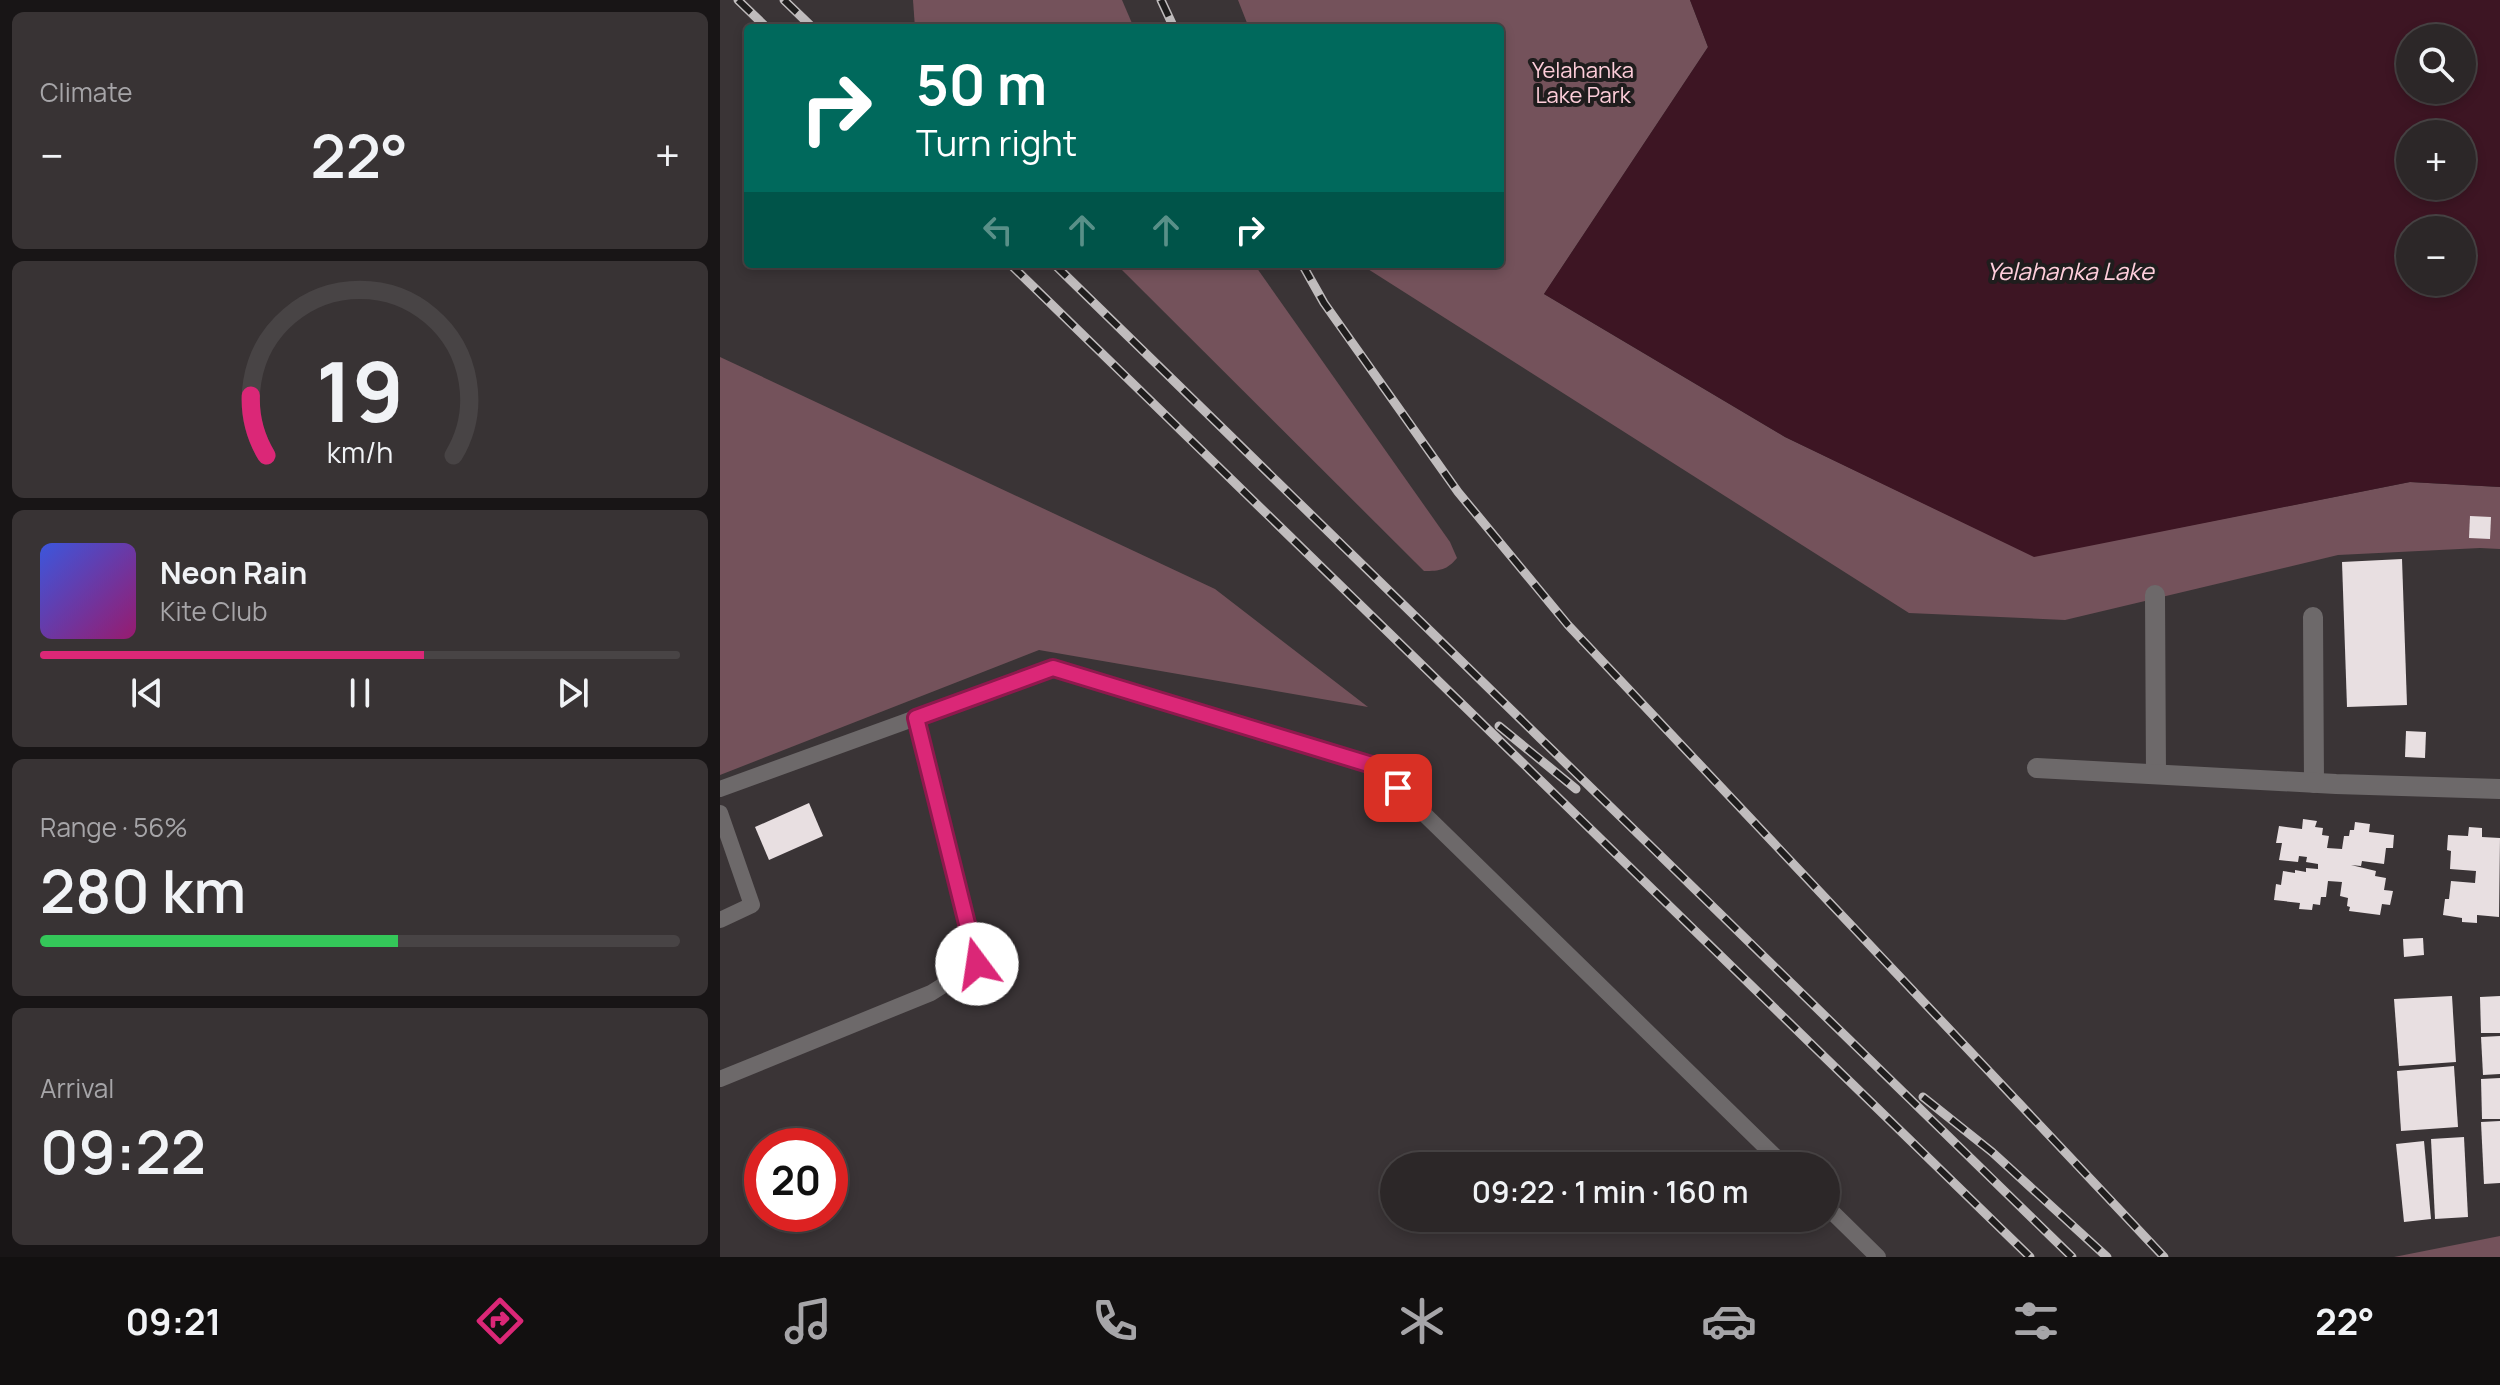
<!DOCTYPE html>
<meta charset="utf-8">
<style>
:root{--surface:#2c2728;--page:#383334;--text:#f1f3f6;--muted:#a6a5a8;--line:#484445;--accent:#db2777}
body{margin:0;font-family:Manrope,sans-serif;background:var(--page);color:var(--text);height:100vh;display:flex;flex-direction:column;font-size:30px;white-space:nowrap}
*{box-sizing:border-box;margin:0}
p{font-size:26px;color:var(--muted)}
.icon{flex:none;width:44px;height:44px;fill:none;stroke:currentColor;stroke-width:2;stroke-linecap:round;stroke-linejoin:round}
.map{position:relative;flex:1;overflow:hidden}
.panel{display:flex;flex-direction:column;gap:12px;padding:12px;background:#181516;width:720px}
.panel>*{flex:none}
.banner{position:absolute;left:24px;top:24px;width:760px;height:244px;border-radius:8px;box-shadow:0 4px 12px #0003,0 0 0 2px var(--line);background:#00695c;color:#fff;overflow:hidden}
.controls{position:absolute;left:1676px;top:24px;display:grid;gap:16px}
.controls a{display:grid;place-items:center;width:80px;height:80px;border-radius:50%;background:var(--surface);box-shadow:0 4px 12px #0003,0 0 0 2px var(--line);font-size:40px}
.speed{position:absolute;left:24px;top:1128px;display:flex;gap:16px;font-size:40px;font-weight:700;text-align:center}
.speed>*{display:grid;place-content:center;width:104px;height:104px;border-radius:50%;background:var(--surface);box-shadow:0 4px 12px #0003,0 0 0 2px var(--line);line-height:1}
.speed .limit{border:12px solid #d22;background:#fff;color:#111}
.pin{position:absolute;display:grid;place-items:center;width:68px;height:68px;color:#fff;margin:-34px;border-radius:16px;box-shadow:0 4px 12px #0006}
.me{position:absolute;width:88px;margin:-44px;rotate:346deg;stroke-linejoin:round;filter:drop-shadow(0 0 6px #0008)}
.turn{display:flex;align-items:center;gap:28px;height:168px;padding:0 40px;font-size:36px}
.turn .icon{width:104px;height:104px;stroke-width:2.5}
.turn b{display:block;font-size:56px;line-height:68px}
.lanes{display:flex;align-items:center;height:76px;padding:0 40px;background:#0003;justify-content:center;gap:40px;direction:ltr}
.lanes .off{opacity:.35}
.big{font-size:60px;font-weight:600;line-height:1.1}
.panel .tile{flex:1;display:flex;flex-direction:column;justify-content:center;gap:12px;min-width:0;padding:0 28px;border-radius:12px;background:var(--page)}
.panel .dial{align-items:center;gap:0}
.dial svg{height:208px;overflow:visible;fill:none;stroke:var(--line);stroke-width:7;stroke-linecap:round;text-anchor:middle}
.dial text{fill:var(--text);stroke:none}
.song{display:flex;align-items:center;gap:24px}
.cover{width:96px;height:96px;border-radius:12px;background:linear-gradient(135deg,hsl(230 70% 55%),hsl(320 70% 35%))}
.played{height:8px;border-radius:4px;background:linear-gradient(90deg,var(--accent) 60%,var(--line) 60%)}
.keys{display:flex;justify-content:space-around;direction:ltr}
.heat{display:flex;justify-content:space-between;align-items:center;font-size:44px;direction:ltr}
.charge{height:12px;border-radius:6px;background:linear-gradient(90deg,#34c759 56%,var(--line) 0)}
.trip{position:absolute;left:660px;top:1152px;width:460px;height:80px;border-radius:40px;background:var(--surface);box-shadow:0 4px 12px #0003,0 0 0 2px var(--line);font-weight:600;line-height:80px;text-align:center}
.menu{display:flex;height:128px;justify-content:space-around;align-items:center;background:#121010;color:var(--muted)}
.menu .icon{width:56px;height:56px}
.menu .current{color:var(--accent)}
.menu b{font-size:36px;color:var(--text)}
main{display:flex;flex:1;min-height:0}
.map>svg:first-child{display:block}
.green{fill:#74525b}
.water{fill:#3d1523;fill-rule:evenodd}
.building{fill:#e8dfe1}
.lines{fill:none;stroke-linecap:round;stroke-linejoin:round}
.service{stroke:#6d696a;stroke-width:16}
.minor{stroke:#6d696a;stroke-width:20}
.rail-casing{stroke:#c0bcbd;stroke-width:9}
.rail{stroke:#1f1d1d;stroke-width:6;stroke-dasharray:18;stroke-linecap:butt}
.route-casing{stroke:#8e194d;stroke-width:20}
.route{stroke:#db2777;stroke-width:14}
.labels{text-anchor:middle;stroke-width:8;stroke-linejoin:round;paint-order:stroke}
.park-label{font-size:22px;fill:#feceda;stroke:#1f1d1d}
.water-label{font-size:24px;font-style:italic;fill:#ffcedb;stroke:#1f1d1d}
</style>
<main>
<section class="panel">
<div class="tile"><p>Climate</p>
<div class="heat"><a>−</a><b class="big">22°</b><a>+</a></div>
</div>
<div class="tile dial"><svg viewBox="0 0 100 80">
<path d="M14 69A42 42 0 1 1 86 69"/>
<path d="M14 69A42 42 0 0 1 8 46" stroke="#db2777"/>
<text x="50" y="56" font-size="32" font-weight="700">19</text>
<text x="50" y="72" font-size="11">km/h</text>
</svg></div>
<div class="tile">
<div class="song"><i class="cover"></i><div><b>Neon Rain</b><p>Kite Club</p></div></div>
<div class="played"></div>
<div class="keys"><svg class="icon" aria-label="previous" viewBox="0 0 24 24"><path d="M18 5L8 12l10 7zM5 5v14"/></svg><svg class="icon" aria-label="pause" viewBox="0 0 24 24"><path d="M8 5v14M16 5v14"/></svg><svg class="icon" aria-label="next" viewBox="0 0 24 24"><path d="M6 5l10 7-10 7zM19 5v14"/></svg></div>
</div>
<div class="tile"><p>Range · 56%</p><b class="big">280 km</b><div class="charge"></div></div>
<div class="tile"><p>Arrival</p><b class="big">09:22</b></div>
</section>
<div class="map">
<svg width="1780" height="1257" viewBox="0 0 1780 1257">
<rect width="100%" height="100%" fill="#3a3436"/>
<!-- green -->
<g class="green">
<path d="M193,0H402L414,28H195Z"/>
<path d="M518,0H970L988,47L824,294L1065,437L1314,556L1690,482L1780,487V549L1760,548L1618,555L1345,620L1189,613L640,264H780V28H529Z"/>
<path d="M396,264H534L730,542L737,558C727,570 720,571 704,571Z"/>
<path d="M0,357L495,589L648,707L319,650L0,775Z"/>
<path d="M1780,1236V1257H1674Z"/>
</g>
<!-- water -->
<path class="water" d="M970,0H1780V487L1690,482L1314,557L1065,437L824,294L988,47ZM1690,38H1742V90H1690ZM1690,134H1742V186H1690ZM1690,230H1742V282H1690Z"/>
<!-- building -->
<g class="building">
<path d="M1750,516L1771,517L1770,539L1749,538Z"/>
<path d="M1682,559L1687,705L1627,707L1622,562Z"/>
<path d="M1686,731L1706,732L1705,758L1685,757Z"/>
<path d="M89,803L103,836L49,860L35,827Z"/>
<path d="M1583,819L1597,821L1595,827L1603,828L1602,835L1609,836L1607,848L1622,849L1624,836H1629L1630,830H1634L1635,822L1650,824L1649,832L1674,835L1673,848H1666L1664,864L1642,861L1641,866L1631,865L1656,871L1655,876L1666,878L1664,890L1673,891L1670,905L1662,904L1660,915L1629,911L1630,907L1627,906L1628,898L1620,896L1622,882L1608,881L1606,897H1601L1600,905L1593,904L1592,910L1579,909L1580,903L1554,900L1556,884L1561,885L1563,871L1575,873V870L1586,872V868L1598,869V864L1586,862L1587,857L1579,856L1578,862L1559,860L1562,843H1556L1559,826L1582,829Z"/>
<path d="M1749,827L1762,828V837L1780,838L1779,917L1757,915V923L1742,922V918L1723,915L1725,899H1729L1731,881L1755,883L1756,871L1730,869L1731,851L1727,850L1728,835L1748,836Z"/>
<path d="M1703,938L1704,955L1684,957L1683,939Z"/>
<path d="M1732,996L1736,1062L1679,1066L1674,999Z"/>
<path d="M1780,996V1033H1761L1760,997Z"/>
<path d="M1780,1036V1074L1763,1075L1761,1037Z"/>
<path d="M1734,1066L1738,1127L1681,1131L1677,1071Z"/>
<path d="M1780,1078V1119H1762L1761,1079Z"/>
<path d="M1780,1121V1183L1764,1184L1761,1122Z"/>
<path d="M1744,1137L1748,1217L1715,1219L1711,1139Z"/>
<path d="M1704,1141L1711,1219L1684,1222L1676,1144Z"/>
</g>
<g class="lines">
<!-- service -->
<g class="service">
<path d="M0,789L333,668L655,766L1065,1166"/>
<path d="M0,813L32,905L0,920"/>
<path d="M0,1079L211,993L257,964L196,718"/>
<path d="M1106,1206L1158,1257"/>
</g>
<!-- minor -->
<g class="minor">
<path d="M1435,595L1436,774"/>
<path d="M1593,617L1594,783"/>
<path d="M1317,768L1616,784L1780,789"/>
</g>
<defs>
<g id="rail">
<path d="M18,0L47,28"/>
<path d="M64,0L93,28"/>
<path d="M441,0L454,28"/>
<path d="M290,264L1310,1257"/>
<path d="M334,264L1352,1257"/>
<path d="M582,264L604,303L738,492L848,625L1444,1257"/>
<path d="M779,726L856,789"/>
<path d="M1203,1097L1272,1152L1387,1257"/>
</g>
</defs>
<!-- rail casing -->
<use href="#rail" class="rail-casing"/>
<!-- rail -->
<use href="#rail" class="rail"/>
</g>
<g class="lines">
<defs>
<path id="route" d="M257,964L196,718L333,668L655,766L678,788"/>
</defs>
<!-- route casing -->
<use href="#route" class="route-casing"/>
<!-- route -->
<use href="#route" class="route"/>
</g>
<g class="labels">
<!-- park labels -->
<g class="park-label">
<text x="863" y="78">Yelahanka<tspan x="863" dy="25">Lake Park</tspan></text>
</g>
<!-- water labels -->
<g class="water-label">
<text x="1350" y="280">Yelahanka Lake</text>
</g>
</g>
</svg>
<div class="controls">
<a><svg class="icon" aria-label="search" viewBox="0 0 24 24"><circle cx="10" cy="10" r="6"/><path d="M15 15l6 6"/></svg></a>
<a>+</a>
<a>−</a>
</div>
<div class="speed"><div class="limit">20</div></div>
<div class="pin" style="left:678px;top:788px;background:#d93025"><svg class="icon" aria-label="arrive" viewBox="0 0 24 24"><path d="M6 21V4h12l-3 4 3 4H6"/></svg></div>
<svg class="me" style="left:257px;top:964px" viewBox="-20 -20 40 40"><circle r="19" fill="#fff"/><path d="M0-13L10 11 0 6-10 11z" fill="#db2777"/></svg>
<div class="trip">09:22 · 1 min · 160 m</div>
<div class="banner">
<div class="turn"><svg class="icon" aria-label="right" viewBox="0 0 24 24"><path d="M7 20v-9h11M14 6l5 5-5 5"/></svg><div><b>50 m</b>Turn right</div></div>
<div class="lanes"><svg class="icon off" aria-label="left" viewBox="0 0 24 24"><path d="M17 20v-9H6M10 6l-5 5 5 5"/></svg><svg class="icon off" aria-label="ahead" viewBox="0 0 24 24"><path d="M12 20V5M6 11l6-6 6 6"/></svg><svg class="icon off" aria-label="ahead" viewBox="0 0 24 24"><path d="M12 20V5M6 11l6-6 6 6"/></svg><svg class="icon" aria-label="right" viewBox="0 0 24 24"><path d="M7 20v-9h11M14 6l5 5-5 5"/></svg></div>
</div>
</div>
</main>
<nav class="menu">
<b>09:21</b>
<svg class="icon current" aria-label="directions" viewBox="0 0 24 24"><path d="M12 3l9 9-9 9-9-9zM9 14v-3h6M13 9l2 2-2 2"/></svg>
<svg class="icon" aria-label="music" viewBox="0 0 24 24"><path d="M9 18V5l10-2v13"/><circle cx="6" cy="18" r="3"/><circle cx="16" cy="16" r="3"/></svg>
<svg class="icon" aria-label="phone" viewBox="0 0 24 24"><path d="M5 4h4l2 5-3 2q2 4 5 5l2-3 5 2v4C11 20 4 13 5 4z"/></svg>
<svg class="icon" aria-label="climate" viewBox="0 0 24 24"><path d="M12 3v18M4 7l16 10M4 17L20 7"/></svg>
<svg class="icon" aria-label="car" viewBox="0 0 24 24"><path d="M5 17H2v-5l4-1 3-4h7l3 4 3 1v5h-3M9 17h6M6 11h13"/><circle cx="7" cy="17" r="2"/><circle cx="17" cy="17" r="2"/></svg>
<svg class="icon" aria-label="filters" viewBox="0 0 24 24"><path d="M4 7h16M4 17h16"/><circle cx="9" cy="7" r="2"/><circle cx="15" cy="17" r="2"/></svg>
<b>22°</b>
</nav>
